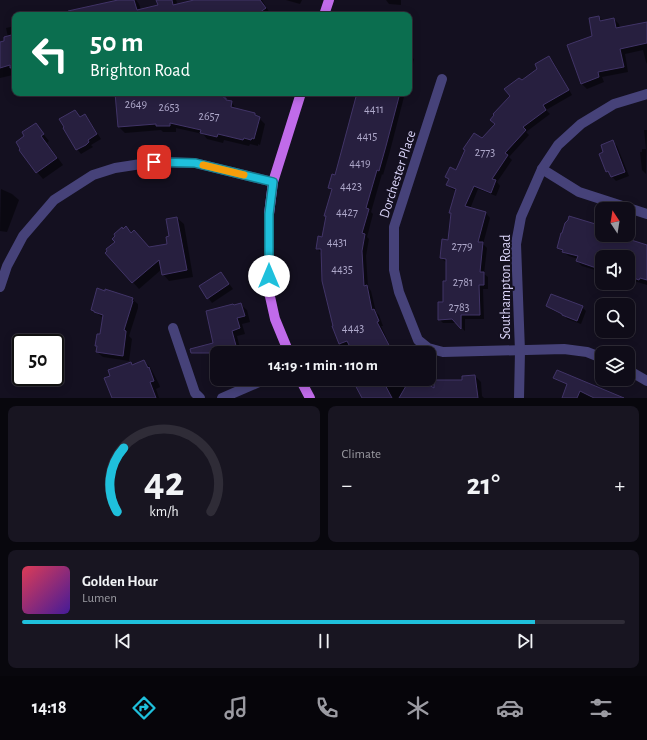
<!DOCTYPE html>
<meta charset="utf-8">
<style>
:root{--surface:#0f0c18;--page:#181521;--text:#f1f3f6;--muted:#9b9ba2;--line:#2f2c37;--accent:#1fc0dc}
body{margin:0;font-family:"Alegreya Sans",sans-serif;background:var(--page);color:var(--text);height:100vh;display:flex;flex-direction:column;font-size:15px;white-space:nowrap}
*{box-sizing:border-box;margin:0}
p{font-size:13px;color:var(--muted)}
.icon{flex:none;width:22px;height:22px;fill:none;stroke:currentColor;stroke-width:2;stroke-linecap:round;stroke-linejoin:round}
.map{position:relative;height:398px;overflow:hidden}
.panel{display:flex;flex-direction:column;gap:8px;padding:8px;background:#08070d;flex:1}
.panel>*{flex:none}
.guide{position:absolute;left:12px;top:12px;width:400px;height:84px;border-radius:8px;box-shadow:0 2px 10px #0003,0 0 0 1px var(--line);background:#0b6e4f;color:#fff;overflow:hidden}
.needle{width:26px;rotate:348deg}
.controls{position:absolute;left:595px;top:202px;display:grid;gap:8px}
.controls a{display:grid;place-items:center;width:40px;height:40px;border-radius:8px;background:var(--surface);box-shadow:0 2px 10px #0003,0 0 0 1px var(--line);font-size:20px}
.speed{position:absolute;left:12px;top:334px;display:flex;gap:8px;font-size:20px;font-weight:700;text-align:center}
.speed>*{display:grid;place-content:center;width:52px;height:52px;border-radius:50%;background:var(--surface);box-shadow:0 2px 10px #0003,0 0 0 1px var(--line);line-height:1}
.speed .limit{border:2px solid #111;border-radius:6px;background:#fff;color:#111}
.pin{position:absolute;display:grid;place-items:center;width:34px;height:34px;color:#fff;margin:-17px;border-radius:8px;box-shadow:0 2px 6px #0006}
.me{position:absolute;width:44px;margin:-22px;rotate:0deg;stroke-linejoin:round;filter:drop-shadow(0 0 3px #0008)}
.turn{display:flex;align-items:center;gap:14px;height:84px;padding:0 12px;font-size:18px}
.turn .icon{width:52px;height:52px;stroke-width:2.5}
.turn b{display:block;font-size:28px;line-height:34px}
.big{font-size:30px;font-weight:700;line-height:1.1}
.panel .widget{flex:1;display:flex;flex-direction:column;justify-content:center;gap:6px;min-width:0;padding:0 14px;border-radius:8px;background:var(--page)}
.panel .dial{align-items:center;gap:0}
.dial svg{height:104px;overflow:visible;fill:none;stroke:var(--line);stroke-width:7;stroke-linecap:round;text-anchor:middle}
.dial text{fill:var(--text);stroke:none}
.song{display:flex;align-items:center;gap:12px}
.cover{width:48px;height:48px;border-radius:6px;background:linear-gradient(135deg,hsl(350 70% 55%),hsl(260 70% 35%))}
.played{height:4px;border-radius:2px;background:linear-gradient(90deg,var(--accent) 85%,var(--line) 85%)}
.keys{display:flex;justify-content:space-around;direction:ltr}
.heat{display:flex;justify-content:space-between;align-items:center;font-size:22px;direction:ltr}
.panel .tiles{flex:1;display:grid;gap:8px;grid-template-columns:1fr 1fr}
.widget:last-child{grid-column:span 2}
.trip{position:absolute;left:210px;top:346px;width:226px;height:40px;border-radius:8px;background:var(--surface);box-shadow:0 2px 10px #0003,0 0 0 1px var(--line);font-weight:700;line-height:40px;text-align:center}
.tabs{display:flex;height:64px;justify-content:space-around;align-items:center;background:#06050a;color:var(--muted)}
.tabs .icon{width:28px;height:28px}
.tabs .on{color:var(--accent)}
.tabs b{font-size:18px;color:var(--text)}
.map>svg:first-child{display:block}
.shadow{fill:#0007}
.building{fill:#271f3f;stroke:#413467}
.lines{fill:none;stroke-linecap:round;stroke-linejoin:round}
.minor{stroke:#464279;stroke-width:10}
.major{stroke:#c06bea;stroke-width:10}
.route-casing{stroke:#147d8f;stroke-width:10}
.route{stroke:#1fc0dc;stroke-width:7}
.slow{stroke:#f59e0b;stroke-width:7}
.labels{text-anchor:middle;stroke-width:4;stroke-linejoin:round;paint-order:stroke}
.number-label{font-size:12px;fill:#aea8ca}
.street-label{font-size:14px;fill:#dbd5f9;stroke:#141020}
</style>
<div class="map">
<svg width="647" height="398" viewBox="0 0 647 398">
<rect width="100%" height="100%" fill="#141020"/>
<!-- shadow -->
<g class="shadow">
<path d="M121,0H136L139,4L141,10L159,6L157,0H176L178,5L196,0H262L271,15H86Z"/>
<path d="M286,0H302L300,4Z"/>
<path d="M386,0H401V5L389,4Z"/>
<path d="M599,17L603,21L614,19L619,24L620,28L647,23V64L646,62L643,50L625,54L628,72L602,77L604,82L587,89L581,83Z"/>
<path d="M15,26V77L13,75L0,78V43L6,41L8,37L6,28Z"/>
<path d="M409,55L414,59L409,80Z"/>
<path d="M549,57L553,61L572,95L546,110L550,114L526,132L529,135L509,157L512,160L497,182L500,186L496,196L478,189L470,209L486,213L490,218L483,244L487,248L484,274L488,277V289H483L484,319H465V331L462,328V310L457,323H443L439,319L444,303L447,281V263L441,258L448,241L457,191L452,189L447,185L449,180L447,177L457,172L496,124L511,96L522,81L539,69Z"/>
<path d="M116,93H209L224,96L229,102H231L237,110L255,114L265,124L260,145L258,144V146L250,144L249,146L224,140L223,143L207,139L203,134L176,128V132H163L161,130L125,133L119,127Z"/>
<path d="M358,93H405L390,151L383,175L382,174L371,212L373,214L367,237L369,239L366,256L368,287L371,291L376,312L379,315L383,326H381L393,352L391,353H354L350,346L344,348L339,343L334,326L321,253L317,248L323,238L327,217L325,215L332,191L329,188L336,176Z"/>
<path d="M75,111L81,118L85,115L89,120L101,139L91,145L93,147L81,154L77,149Z"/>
<path d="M35,124L49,141L47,143L63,165L43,179L37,172L26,136Z"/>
<path d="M644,130H647L646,174L642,170L640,152H642V149H646Z"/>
<path d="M613,142L617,146L629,176L616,181L607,171L604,152Z"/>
<path d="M1,189L12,194L19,200L7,232L0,231Z"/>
<path d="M177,218L184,224L193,277L169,281L163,274L162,269L139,289L107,253L132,234L149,248L168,245Z"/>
<path d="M570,218L602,228V235H623L629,237L635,242L647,246V285L628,279V257H602V272L582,266L577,261L578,259L569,256L563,252L558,247Z"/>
<path d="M221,273L233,289L212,303L200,286Z"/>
<path d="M611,283H626L625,288Z"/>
<path d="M132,299L138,304V308L129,336L132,339L129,361L103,357L97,352L98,347L96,346L100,335L103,318L92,309Z"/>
<path d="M241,305L247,310L250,322L242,324L245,334L237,336L241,353H217V368L216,363L211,359L208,346L214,344Z"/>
<path d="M547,306L582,307L586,311L581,324L567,319L565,316L552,310Z"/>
<path d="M144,361L150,367L159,384L160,387L156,389L159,398H125L131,363L133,365Z"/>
<path d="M475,376L481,382L482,396L484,398H434L463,381Z"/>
<path d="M573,377L600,389L601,388L619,398H562Z"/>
<path d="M360,379H405L408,384L411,379H417L428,398H363Z"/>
</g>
<!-- building -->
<g class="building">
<path d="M118,0H134L137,10L158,5L156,0H172L173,5L194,0H260L266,8L256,15H69L68,11Z"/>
<path d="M599,16L600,21L614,18L616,28L647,22V43L620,49L624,67L598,72L599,77L581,84L567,45L592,36L589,18Z"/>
<path d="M15,34V67L10,68V65L0,68V42L4,41V37Z"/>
<path d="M549,56L569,90L543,105L546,110L523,127L526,130L505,153L508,155L492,179L496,180L491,193L474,186L465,206L486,212L478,242H483L480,272H484V285H479L480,315H461V329L452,319L438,320V302H443V281H446V259L440,258L442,239L448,240L451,213H449L456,189L446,185L449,179L445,177L450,167L456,170L465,150L463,149L474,133L482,138L495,124L490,120L494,115L493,114L510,96L504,89L519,78L522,80L537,69L535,64Z"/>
<path d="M115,93H214L224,96V98H226V100L232,101L231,107L255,113V115L260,117L254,139L252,138L251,140L244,138L243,140L218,134L217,137L200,133L201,130L170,123V126H156V124L118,127Z"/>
<path d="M357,93H400L386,146L379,171L377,170L366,208L369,209L362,233L365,234L362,251L364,286L367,285L372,310L374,309L379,321L377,322L390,347L377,353H353L347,341L339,344L332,326H333L322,281L321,249H316L318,236L322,237L326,216H324L332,189L328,188L332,174L335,175Z"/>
<path d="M75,110L80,117L85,114L97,134L88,140L89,142L86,145L76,150L63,128L64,127L59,119Z"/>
<path d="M36,123L44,134L41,136L57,158L36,173L19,150L20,149L16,142L24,136L22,132Z"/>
<path d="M613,140L625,172L611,177L608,171L606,172L599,154L603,152L601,145Z"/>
<path d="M569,216L602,226L599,235H630L628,239L647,245V280L640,278L639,280L628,276V257H602V270L576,261L578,256L562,252L563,250L557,248L561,233H562L565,223L568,220Z"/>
<path d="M177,217L187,270L162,275L159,260L132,283L105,253L107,251L106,249L115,242L112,239L115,236L114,234L122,227L123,229L126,226L131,233L134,230L149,247L167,244L166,237L169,236L166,219Z"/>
<path d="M221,272L229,284L207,299L199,286Z"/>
<path d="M97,288L105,291V289L133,298L132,301H133L124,330L126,331V332L123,356L96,352L97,346H95L97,334H100L103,315L94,312V311L91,310Z"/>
<path d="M551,294L583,306L577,321L562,315V314L546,306Z"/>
<path d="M241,303L245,316L237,318L240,328L232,331L238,353H191L190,349L213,343L206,311L233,304L234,305Z"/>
<path d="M144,360L148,368L149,367L154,381L150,382L156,398H112L104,378L110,376L108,370L131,362L132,365Z"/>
<path d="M557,370L624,398H594L580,391L577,398H562L567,384L553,378Z"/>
<path d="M475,375L478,398H399L410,379H419L434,388V380H462V376Z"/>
<path d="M361,379H382L392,398H362L354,383Z"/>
</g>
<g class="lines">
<!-- minor -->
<g class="minor">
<path d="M442,79L394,227V270L399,292L418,340L428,348L443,352L564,349L587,352L602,358"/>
<path d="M542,169L579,192L647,214"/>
<path d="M0,287L7,266L23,236L54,200L93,175L115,168L154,162L195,163L273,182"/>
<path d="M173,328L195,393L200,398"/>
<path d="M628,370L647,381"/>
<path d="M222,398L266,379"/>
<path d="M519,398L520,351L516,244L521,217L542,169L558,145L581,124L614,104L647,94"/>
</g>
<!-- major -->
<g class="major">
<path d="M324,15L329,0"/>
<path d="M289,353L275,319L269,292V214L273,182L301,93"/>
<path d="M300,379L310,398"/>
</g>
</g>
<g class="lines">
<defs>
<path id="route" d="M154,162L195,163L273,182L269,214V276"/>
</defs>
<!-- route casing -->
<use href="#route" class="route-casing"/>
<!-- route -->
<use href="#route" class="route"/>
<!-- slow -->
<path class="slow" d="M203,165L244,175"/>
</g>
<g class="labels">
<!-- number labels -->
<g class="number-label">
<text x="136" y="108">2649</text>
<text x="169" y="111">2653</text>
<text x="374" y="113">4411</text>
<text x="209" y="120">2657</text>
<text x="367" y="140">4415</text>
<text x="485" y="156">2773</text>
<text x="360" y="167">4419</text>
<text x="351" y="190">4423</text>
<text x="347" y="216">4427</text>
<text x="337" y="246">4431</text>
<text x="462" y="250">2779</text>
<text x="342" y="273">4435</text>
<text x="463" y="286">2781</text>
<text x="459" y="311">2783</text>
<text x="353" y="332">4443</text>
</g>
<!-- street labels -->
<g class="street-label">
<text transform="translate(397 174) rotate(-72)" y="5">Dorchester Place</text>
<text transform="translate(505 287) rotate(-90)" y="5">Southampton Road</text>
</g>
</g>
</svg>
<div class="controls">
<a><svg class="needle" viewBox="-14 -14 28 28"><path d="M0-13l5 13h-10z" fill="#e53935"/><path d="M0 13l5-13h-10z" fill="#9b9ba2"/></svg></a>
<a><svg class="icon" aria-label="sound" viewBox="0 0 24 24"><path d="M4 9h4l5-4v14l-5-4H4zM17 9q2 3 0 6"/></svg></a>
<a><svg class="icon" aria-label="search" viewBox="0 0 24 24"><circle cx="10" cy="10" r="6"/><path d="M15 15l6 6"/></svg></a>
<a><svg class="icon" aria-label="layers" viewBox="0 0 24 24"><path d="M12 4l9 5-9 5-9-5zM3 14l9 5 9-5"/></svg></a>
</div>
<div class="speed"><div class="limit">50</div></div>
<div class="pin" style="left:154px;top:162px;background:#d93025"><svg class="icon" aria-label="arrive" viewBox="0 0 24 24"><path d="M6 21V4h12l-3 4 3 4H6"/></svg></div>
<svg class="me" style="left:269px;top:276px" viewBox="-20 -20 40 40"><circle r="19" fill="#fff"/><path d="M0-13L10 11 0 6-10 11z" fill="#1fc0dc"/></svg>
<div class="trip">14:19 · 1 min · 110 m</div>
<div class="guide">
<div class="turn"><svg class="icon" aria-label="left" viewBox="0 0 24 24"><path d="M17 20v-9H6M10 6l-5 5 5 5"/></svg><div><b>50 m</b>Brighton Road</div></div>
</div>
</div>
<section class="panel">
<div class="tiles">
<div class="widget dial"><svg viewBox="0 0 100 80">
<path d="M14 69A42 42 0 1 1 86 69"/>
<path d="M14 69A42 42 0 0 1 19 20" stroke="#1fc0dc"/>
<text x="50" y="56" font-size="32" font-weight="700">42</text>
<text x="50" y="72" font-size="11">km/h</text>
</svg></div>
<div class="widget"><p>Climate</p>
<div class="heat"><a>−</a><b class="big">21°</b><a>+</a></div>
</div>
<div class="widget">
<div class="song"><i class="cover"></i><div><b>Golden Hour</b><p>Lumen</p></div></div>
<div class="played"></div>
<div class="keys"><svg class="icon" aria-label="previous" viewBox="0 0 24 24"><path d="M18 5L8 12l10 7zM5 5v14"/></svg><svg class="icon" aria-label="pause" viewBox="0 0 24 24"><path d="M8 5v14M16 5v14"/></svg><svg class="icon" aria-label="next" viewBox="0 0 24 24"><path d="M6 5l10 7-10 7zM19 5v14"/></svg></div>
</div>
</div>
</section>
<nav class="tabs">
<b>14:18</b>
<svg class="icon on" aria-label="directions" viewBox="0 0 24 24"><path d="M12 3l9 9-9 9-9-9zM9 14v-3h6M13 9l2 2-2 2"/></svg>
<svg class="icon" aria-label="music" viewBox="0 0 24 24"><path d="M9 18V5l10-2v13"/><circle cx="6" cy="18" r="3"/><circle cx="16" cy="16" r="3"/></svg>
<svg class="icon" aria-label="phone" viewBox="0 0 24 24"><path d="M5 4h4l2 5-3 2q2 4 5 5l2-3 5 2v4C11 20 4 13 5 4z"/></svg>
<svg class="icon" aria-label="climate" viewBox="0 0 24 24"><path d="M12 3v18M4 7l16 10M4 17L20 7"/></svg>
<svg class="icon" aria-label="car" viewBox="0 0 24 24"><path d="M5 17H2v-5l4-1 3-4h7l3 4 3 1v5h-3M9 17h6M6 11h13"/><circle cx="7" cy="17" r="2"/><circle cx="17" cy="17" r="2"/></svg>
<svg class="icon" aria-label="filters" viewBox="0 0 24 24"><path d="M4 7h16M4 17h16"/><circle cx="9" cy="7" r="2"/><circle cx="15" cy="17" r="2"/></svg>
</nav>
